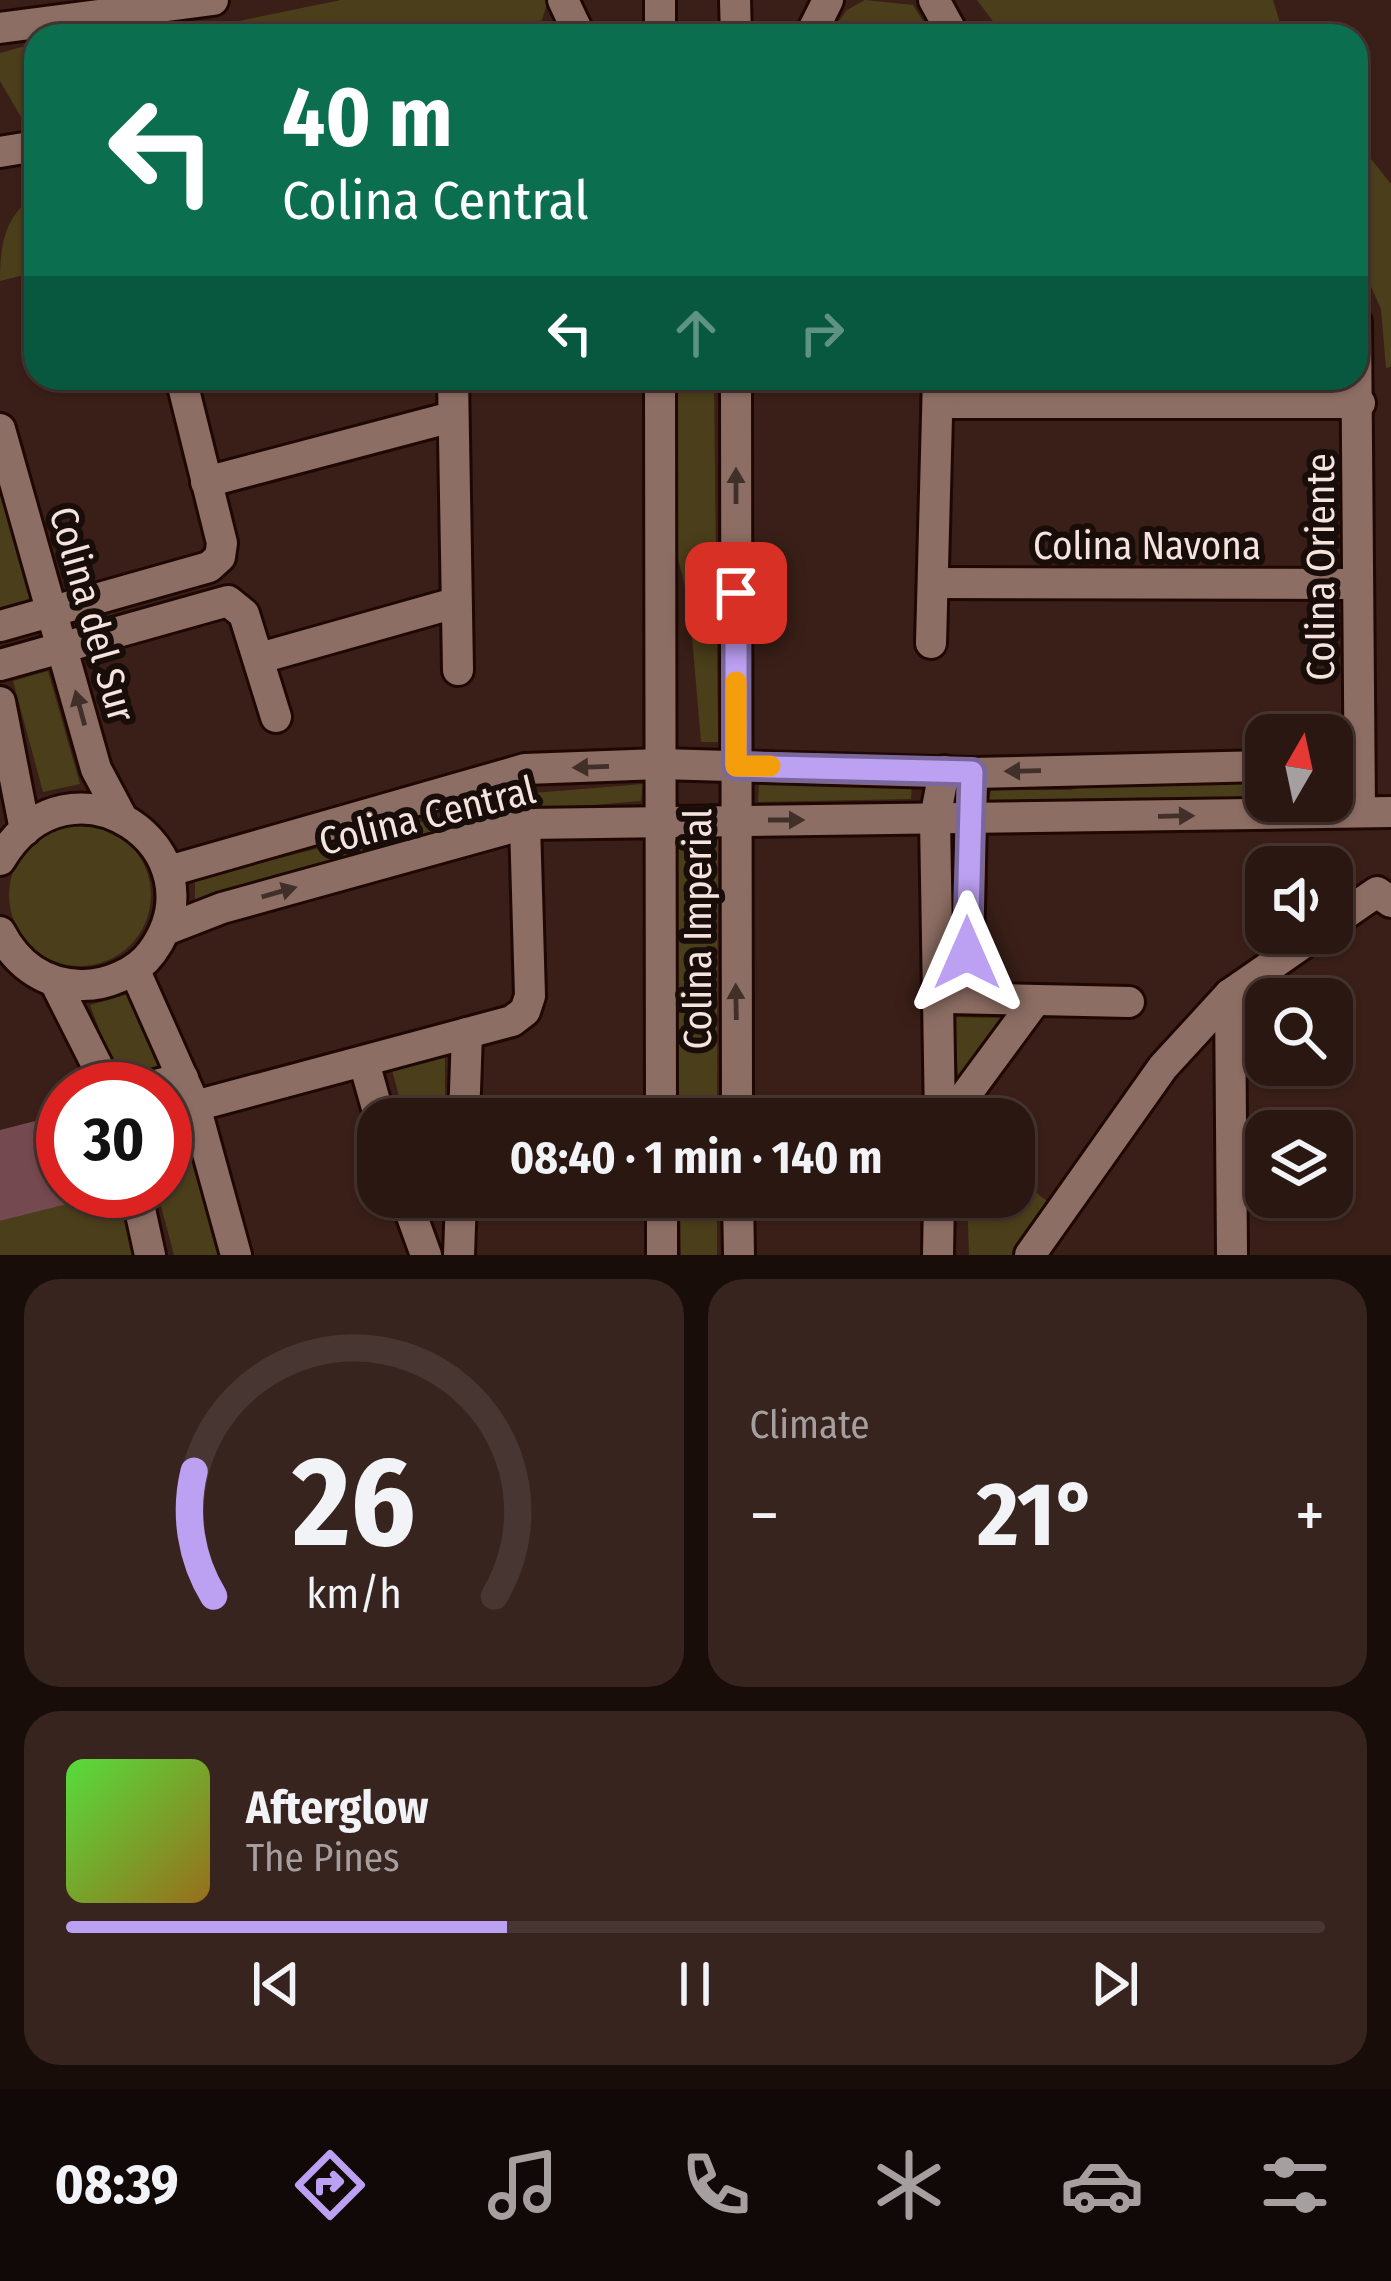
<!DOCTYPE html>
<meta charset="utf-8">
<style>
:root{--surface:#2b1711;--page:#37241f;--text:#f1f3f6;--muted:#a69f9f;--line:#473631;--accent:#bca0f2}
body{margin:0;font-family:"Fira Sans Condensed",sans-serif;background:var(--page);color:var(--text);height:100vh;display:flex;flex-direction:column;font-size:45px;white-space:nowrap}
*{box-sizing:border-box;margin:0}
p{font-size:39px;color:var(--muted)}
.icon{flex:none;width:66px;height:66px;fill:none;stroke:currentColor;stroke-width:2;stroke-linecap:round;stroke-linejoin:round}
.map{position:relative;height:1255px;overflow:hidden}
.panel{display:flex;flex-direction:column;gap:24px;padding:24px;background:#180d09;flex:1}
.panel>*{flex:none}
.banner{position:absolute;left:24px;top:24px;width:1344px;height:366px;border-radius:36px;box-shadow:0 3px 9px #0004,0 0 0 3px var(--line);background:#0b6e4f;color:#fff;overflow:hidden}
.needle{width:78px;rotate:9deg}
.fabs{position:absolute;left:1245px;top:714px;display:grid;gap:24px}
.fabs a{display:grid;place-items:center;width:108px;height:108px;border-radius:24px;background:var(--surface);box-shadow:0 3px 9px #0004,0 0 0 3px var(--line);font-size:60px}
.speed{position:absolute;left:36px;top:1062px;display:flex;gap:24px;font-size:60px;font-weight:700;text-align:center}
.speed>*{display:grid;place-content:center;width:156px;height:156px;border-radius:50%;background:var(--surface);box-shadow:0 3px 9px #0004,0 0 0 3px var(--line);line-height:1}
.speed .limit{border:18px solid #d22;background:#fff;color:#111}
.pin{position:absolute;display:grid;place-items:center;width:102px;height:102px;color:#fff;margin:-51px;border-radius:24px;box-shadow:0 6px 18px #0006}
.me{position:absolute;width:132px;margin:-66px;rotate:0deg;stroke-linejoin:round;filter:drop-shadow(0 0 9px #0008)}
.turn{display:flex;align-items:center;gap:42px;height:252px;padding:0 60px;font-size:54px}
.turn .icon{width:156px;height:156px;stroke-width:2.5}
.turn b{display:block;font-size:84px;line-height:102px}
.lanes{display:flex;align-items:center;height:114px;padding:0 60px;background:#0003;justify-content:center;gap:60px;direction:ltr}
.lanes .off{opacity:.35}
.big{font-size:90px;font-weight:700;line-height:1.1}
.panel .widget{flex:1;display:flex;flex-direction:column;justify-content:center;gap:18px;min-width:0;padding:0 42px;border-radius:36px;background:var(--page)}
.panel .dial{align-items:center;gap:0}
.dial svg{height:312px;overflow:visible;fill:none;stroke:var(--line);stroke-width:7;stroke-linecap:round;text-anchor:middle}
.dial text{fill:var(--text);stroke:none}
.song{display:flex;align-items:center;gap:36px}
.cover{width:144px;height:144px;border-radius:18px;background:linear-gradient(135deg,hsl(110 70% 55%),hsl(40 70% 35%))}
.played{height:12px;border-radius:6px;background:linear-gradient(90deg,var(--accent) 35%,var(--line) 35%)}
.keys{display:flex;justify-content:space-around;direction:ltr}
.heat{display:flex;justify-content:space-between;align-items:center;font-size:66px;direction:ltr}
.panel .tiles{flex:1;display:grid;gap:24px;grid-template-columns:1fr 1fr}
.widget:last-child{grid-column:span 2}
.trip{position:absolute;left:357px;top:1098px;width:678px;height:120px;border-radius:36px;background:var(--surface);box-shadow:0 3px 9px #0004,0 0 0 3px var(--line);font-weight:700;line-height:120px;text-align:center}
.tab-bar{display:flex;height:192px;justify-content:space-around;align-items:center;background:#110907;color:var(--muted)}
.tab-bar .icon{width:84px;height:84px}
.tab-bar .on{color:var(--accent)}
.tab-bar b{font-size:54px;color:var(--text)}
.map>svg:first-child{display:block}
.green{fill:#4b3e1a}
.building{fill:#74494f}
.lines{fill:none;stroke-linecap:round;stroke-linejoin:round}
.minor-casing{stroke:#1f0803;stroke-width:36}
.minor{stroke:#8d6e64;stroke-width:30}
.oneway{fill:#412f29}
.route-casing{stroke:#7a689d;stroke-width:30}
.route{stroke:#bca0f2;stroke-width:21}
.slow{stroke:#f59e0b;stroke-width:21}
.labels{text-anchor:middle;stroke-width:12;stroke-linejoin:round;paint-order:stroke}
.street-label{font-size:39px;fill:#f5e3de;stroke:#180d09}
</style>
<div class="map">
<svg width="1391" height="1255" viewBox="0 0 1391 1255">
<rect width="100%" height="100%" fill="#391f17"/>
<!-- green -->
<g class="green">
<path d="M341,0H548L542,20C503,38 437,28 391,36H84L224,24Z"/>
<path d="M865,0L913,5L923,21L921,36H828L847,10Z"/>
<path d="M977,0H1273L1284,36L998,28Z"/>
<path d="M36,43V126L28,129L0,81V53Z"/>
<path d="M1356,140L1391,184V367L1386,368L1381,309L1356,253Z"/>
<path d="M36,195V272L0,281C0,245 4,216 36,195Z"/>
<path d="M676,378H714L718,742H701L689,602L678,559Z"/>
<path d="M0,491L31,601L0,608Z"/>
<path d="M48,671L80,784L43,792L13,681Z"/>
<path d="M1099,783L1266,784V800H989L991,790H1070Z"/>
<path d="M643,784L641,801L532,810L195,904V880L533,793Z"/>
<path d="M759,784L912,785L911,799L758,802Z"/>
<circle cx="80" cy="895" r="71"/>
<path d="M718,839L717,1119H679L676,841Z"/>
<path d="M132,993L161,1070L119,1082L90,1005Z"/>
<path d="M954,1017L1010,1018L958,1078Z"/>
<path d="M445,1056V1119H405L392,1070Z"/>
<path d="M178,1115L219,1255H174L157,1191H165V1119Z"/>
<path d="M1014,1176L1051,1204L1015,1255H969L967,1197H1014Z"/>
<path d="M117,1191H129L139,1255H0V1221Z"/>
<path d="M680,1197H717V1255H681Z"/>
</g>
<!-- building -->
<path class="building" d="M63,1114V1191L111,1193L0,1221V1130Z"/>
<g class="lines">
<defs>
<g id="minor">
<path d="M563,0L580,36"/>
<path d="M660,0V36"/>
<path d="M735,0L736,36"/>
<path d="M934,0L954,36"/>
<path d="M0,28L213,0"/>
<path d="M810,36L828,0"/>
<path d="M0,152L36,146"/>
<path d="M1356,322L1360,812"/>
<path d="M453,378L458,670"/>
<path d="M660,378L661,1119"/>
<path d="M736,378L737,1119"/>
<path d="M938,403H1360"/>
<path d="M0,429L96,769L121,816"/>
<path d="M206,482L452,417"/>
<path d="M935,583L1358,584"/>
<path d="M0,626L209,567L220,557L222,543L181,378"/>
<path d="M931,643L938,378"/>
<path d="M260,658L455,603"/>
<path d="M0,665L228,601L244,614L276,717"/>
<path d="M0,702L25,830"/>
<path d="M0,860C70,742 226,850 152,952C137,973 105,986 80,985C43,984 16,963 0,932"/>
<path d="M169,871L525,769L660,764L972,773L1266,766"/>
<path d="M1332,923L1377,892L1391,902"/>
<path d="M168,929L222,908L525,824L1391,812"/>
<path d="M135,971L195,1106L236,1255"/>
<path d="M55,982L109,1089"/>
<path d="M1230,994L1232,1255"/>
<path d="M947,998L1129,1002"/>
<path d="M967,998L972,773"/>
<path d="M364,1062L380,1119"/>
<path d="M140,1089L183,1078"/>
<path d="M195,1106L512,1021L525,1011L530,996L525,824"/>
<path d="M464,1119L467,1033"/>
<path d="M940,1119L935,819L944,771"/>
<path d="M948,1119L1035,1001"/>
<path d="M136,1191L150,1255"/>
<path d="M405,1197L426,1255"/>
<path d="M662,1197V1255"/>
<path d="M738,1197L739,1255"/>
<path d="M459,1255L461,1197"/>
<path d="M938,1255L939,1197"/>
<path d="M1030,1255L1163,1067L1230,994L1318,933"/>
</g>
</defs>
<!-- minor casing -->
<use href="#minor" class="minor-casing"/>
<!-- minor -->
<use href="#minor" class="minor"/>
</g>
<!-- one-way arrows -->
<defs><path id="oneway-solid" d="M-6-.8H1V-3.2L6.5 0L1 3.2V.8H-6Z" transform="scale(3)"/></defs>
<g class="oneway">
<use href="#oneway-solid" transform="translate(736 486) rotate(-90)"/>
<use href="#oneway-solid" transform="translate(80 708) rotate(-105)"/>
<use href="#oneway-solid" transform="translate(591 767) rotate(178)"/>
<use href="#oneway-solid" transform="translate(1023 771) rotate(179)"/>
<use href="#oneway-solid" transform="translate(1176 816) rotate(-1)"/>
<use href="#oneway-solid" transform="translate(786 820)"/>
<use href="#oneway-solid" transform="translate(279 892) rotate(-16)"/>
<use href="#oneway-solid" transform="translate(736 1002) rotate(-91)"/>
</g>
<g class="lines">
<defs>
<path id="route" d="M736,593V766L972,772L967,953"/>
</defs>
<!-- route casing -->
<use href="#route" class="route-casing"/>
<!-- route -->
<use href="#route" class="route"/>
<!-- slow -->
<path class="slow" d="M736,682V766H770"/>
</g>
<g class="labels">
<!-- street labels -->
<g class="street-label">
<text x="1147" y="559">Colina Navona</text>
<text transform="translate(1320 567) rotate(-90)" y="14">Colina Oriente</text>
<text transform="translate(93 614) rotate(74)" y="14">Colina del Sur</text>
<text transform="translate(427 815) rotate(-14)" y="14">Colina Central</text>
<text transform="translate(697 929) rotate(-90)" y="14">Colina Imperial</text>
</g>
</g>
</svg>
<div class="fabs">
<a><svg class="needle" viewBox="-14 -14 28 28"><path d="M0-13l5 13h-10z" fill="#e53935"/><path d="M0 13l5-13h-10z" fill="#a69f9f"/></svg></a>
<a><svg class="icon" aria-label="sound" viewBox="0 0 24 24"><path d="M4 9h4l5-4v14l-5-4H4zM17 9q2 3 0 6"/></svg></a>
<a><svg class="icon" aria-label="search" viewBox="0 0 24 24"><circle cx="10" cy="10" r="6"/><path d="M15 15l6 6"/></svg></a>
<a><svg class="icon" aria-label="layers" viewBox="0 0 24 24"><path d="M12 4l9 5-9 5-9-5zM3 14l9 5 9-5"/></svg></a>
</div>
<div class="speed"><div class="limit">30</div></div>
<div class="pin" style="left:736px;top:593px;background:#d93025"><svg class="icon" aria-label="arrive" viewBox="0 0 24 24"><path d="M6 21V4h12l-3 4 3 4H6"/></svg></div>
<svg class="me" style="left:967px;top:953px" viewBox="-20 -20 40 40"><path d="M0-17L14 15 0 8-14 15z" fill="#bca0f2" stroke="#fff" stroke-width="4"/></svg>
<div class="trip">08:40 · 1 min · 140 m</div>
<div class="banner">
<div class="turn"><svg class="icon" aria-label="left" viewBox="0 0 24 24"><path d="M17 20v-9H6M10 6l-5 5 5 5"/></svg><div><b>40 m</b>Colina Central</div></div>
<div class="lanes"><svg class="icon" aria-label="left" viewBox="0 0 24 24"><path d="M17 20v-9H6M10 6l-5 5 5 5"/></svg><svg class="icon off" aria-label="ahead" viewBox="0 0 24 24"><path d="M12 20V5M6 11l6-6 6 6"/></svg><svg class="icon off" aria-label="right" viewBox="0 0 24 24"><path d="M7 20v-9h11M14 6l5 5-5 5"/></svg></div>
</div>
</div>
<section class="panel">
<div class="tiles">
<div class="widget dial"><svg viewBox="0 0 100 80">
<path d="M14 69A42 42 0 1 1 86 69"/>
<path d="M14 69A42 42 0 0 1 9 37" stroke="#bca0f2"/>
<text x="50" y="56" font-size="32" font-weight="700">26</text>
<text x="50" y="72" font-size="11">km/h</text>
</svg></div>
<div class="widget"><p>Climate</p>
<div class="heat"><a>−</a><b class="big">21°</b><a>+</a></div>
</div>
<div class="widget">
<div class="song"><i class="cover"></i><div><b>Afterglow</b><p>The Pines</p></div></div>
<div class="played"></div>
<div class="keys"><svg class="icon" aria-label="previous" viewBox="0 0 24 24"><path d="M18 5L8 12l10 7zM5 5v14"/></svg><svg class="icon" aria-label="pause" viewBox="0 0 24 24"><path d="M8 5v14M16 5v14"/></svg><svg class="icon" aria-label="next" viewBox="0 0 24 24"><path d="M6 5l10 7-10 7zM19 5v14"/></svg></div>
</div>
</div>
</section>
<nav class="tab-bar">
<b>08:39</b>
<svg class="icon on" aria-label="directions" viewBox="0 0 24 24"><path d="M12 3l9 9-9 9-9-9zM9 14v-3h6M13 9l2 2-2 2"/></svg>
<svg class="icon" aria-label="music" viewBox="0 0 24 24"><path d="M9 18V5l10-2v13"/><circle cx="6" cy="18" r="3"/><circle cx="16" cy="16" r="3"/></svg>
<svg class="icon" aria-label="phone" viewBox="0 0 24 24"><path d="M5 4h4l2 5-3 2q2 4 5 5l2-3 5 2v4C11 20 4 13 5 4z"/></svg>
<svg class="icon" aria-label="climate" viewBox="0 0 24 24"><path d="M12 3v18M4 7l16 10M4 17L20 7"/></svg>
<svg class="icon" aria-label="car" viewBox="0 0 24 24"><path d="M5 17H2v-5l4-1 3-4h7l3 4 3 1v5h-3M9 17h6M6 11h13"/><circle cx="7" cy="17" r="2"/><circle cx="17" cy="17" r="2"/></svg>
<svg class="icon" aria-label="filters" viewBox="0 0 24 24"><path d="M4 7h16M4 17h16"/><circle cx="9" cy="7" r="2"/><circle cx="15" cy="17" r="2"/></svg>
</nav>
